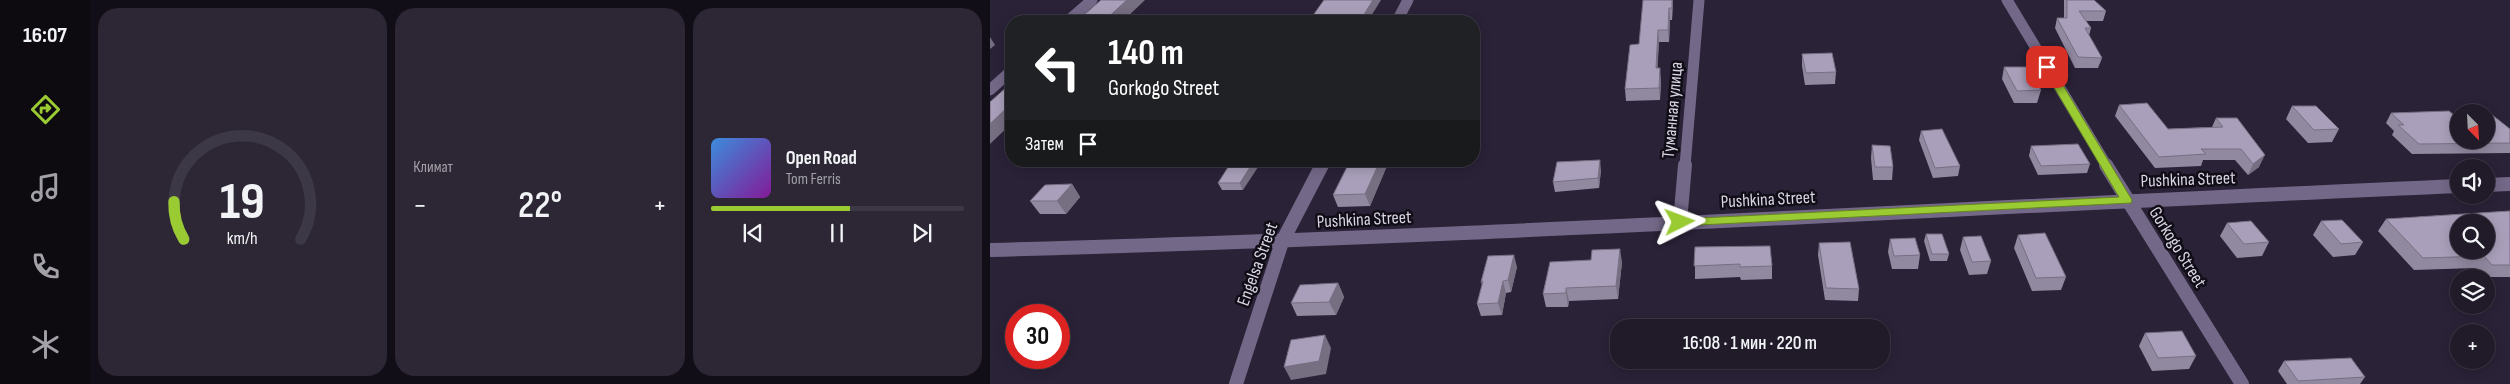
<!DOCTYPE html>
<html lang="ru">
<meta charset="utf-8">
<style>
:root{--surface:#201a29;--page:#2d2735;--text:#f1f3f6;--muted:#a2a1a8;--line:#3d3846;--accent:#9bcb33}
body{margin:0;font-family:"Sofia Sans Condensed",sans-serif;background:var(--page);color:var(--text);height:100vh;display:flex;flex-direction:column;font-size:19px;white-space:nowrap}
*{box-sizing:border-box;margin:0}
p{font-size:16px;color:var(--muted)}
.icon{flex:none;width:28px;height:28px;fill:none;stroke:currentColor;stroke-width:2;stroke-linecap:round;stroke-linejoin:round}
.map{position:relative;flex:1;overflow:hidden}
.panel{display:flex;flex-direction:column;gap:8px;padding:8px;background:#120e17;width:900px}
.panel>*{flex:none}
.banner{position:absolute;left:15px;top:15px;width:475px;height:152px;border-radius:20px;box-shadow:0 2px 12px #0003,0 0 0 1px var(--line);background:#202124;color:#fff;overflow:hidden}
.needle{width:32px;rotate:156deg}
.fabs{position:absolute;left:1460px;top:104px;display:grid;gap:10px}
.fabs a{display:grid;place-items:center;width:45px;height:45px;border-radius:50%;background:var(--surface);box-shadow:0 2px 12px #0003,0 0 0 1px var(--line);font-size:25px}
.speed{position:absolute;left:15px;top:304px;display:flex;gap:10px;font-size:25px;font-weight:700;text-align:center}
.speed>*{display:grid;place-content:center;width:65px;height:65px;border-radius:50%;background:var(--surface);box-shadow:0 2px 12px #0003,0 0 0 1px var(--line);line-height:1}
.speed .limit{border:8px solid #d22;background:#fff;color:#111}
.pin{position:absolute;display:grid;place-items:center;width:42px;height:42px;color:#fff;margin:-21px;border-radius:10px;box-shadow:0 2px 8px #0006}
.me{position:absolute;width:55px;margin:-28px;rotate:87deg;stroke-linejoin:round;filter:drop-shadow(0 0 4px #0008)}
.turn{display:flex;align-items:center;gap:18px;height:105px;padding:0 20px;font-size:22px}
.turn .icon{width:65px;height:65px;stroke-width:2.5}
.turn b{display:block;font-size:35px;line-height:42px}
.then{display:flex;align-items:center;height:48px;padding:0 20px;background:#0003;gap:10px;font-size:19px}
.big{font-size:38px;font-weight:600;line-height:1.1}
.panel .card{flex:1;display:flex;flex-direction:column;justify-content:center;gap:8px;min-width:0;padding:0 18px;border-radius:20px;background:var(--page)}
.panel .dial{align-items:center;gap:0}
.dial svg{height:130px;overflow:visible;fill:none;stroke:var(--line);stroke-width:7;stroke-linecap:round;text-anchor:middle}
.dial text{fill:var(--text);stroke:none}
.song{display:flex;align-items:center;gap:15px}
.cover{width:60px;height:60px;border-radius:8px;background:linear-gradient(135deg,hsl(210 70% 55%),hsl(290 70% 35%))}
.played{height:5px;border-radius:2px;background:linear-gradient(90deg,var(--accent) 55%,var(--line) 55%)}
.keys{display:flex;justify-content:space-around;direction:ltr}
.heat{display:flex;justify-content:space-between;align-items:center;font-size:28px;direction:ltr}
.panel .tiles{flex:1;display:grid;gap:8px;grid-template-columns:repeat(3,1fr)}
.trip{position:absolute;left:620px;top:319px;width:280px;height:50px;border-radius:20px;background:var(--surface);box-shadow:0 2px 12px #0003,0 0 0 1px var(--line);font-weight:600;line-height:50px;text-align:center}
main{display:flex;flex:1;min-height:0}
.tab-bar{display:flex;flex-direction:column;width:90px;justify-content:space-around;align-items:center;background:#0d0a10;color:var(--muted)}
.tab-bar .icon{width:35px;height:35px}
.tab-bar .active{color:var(--accent)}
.tab-bar b{font-size:22px;color:var(--text)}
.map>svg:first-child{display:block}
.lines{fill:none;stroke-linecap:round;stroke-linejoin:round}
.minor-far1{stroke:#746888;stroke-width:11}
.minor{stroke:#746888;stroke-width:14}
.wall{fill:#9189a0}
.shaded-wall{fill:#766f82}
.building{fill:#a99fba;stroke:#766f82;fill-rule:evenodd}
.route{fill:#9bcb33;stroke:#658421}
.labels{text-anchor:middle;stroke-width:5;stroke-linejoin:round;paint-order:stroke}
.street-label{font-size:18px;fill:#dad5e3;stroke:#110d17}
</style>
<main>
<nav class="tab-bar">
<b>16:07</b>
<svg class="icon active" aria-label="directions" viewBox="0 0 24 24"><path d="M12 3l9 9-9 9-9-9zM9 14v-3h6M13 9l2 2-2 2"/></svg>
<svg class="icon" aria-label="music" viewBox="0 0 24 24"><path d="M9 18V5l10-2v13"/><circle cx="6" cy="18" r="3"/><circle cx="16" cy="16" r="3"/></svg>
<svg class="icon" aria-label="phone" viewBox="0 0 24 24"><path d="M5 4h4l2 5-3 2q2 4 5 5l2-3 5 2v4C11 20 4 13 5 4z"/></svg>
<svg class="icon" aria-label="climate" viewBox="0 0 24 24"><path d="M12 3v18M4 7l16 10M4 17L20 7"/></svg>
</nav>
<section class="panel">
<div class="tiles">
<div class="card dial"><svg viewBox="0 0 100 80">
<path d="M14 69A42 42 0 1 1 86 69"/>
<path d="M14 69A42 42 0 0 1 8 46" stroke="#9bcb33"/>
<text x="50" y="56" font-size="32" font-weight="700">19</text>
<text x="50" y="72" font-size="11">km/h</text>
</svg></div>
<div class="card"><p>Климат</p>
<div class="heat"><a>−</a><b class="big">22°</b><a>+</a></div>
</div>
<div class="card">
<div class="song"><i class="cover"></i><div><b>Open Road</b><p>Tom Ferris</p></div></div>
<div class="played"></div>
<div class="keys"><svg class="icon" aria-label="previous" viewBox="0 0 24 24"><path d="M18 5L8 12l10 7zM5 5v14"/></svg><svg class="icon" aria-label="pause" viewBox="0 0 24 24"><path d="M8 5v14M16 5v14"/></svg><svg class="icon" aria-label="next" viewBox="0 0 24 24"><path d="M6 5l10 7-10 7zM19 5v14"/></svg></div>
</div>
</div>
</section>
<div class="map">
<svg width="1520" height="384" viewBox="0 0 1520 384">
<rect width="100%" height="100%" fill="#2a2237"/>
<g class="lines">
<!-- minor-far1 -->
<g class="minor-far1">
<path d="M1017,0L1117,166"/>
<path d="M78,21L102,0"/>
<path d="M407,21L418,0"/>
<path d="M0,90L21,71"/>
<path d="M331,166L334,161"/>
<path d="M695,166L709,0"/>
</g>
<!-- minor -->
<g class="minor">
<path d="M1116,165L1252,384"/>
<path d="M1496,185L1520,184"/>
<path d="M690,222L695,165"/>
<path d="M0,250C490,237 979,207 1469,186"/>
<path d="M246,384L292,242L332,165"/>
</g>
</g>
<!-- wall -->
<g class="wall">
<path d="M683,0L682,20H680L679,42H669L667,68L671,80L670,100L636,101L635,89L649,44Z"/>
<path d="M1074,0H1104L1116,11L1113,21H1096L1101,28L1099,36L1112,58L1108,68H1085L1065,28L1067,18H1074Z"/>
<path d="M812,54L846,72L845,84L815,85L812,66Z"/>
<path d="M1014,67L1051,90L1047,103H1024L1012,79Z"/>
<path d="M1129,105L1178,129L1222,127L1226,118L1269,167L1258,175L1245,160H1213L1211,166L1165,168L1125,116Z"/>
<path d="M1302,106L1349,129L1342,142L1318,143L1296,119Z"/>
<path d="M1401,113L1464,115L1520,129V153L1422,154L1402,135L1404,131L1396,123Z"/>
<path d="M931,131L970,166L968,176L943,178L929,140Z"/>
<path d="M882,145L903,167L902,180H883L881,158Z"/>
<path d="M1041,146L1100,164L1097,173L1048,175L1039,156Z"/>
<path d="M242,161L253,190H232L228,183Z"/>
<path d="M399,161L380,206L348,207L343,195Z"/>
<path d="M611,170L609,188L565,192L563,182Z"/>
<path d="M82,184L90,197L76,214H50L40,201Z"/>
<path d="M1520,211V277H1493L1485,268L1424,270L1388,231L1396,219Z"/>
<path d="M1331,221L1373,242L1365,255L1343,257L1323,235Z"/>
<path d="M1237,223L1279,242L1272,256L1247,258L1230,236Z"/>
<path d="M936,234L959,254L957,261H940L934,241Z"/>
<path d="M1028,235L1076,277L1071,290L1042,291L1024,248Z"/>
<path d="M973,237L1001,261L997,274L979,275L970,250Z"/>
<path d="M900,239L930,255L928,269H902L898,252Z"/>
<path d="M829,243L869,289L868,301L835,300L828,255Z"/>
<path d="M705,247L782,266V279L751,280L750,277L705,279Z"/>
<path d="M601,260L632,262L628,299L579,301L578,307H556L553,294Z"/>
<path d="M527,267L521,292L516,293L512,315L491,316L487,304L492,285L491,282Z"/>
<path d="M348,283L354,297L346,315L307,316L301,303Z"/>
<path d="M1155,333L1206,356L1199,369L1162,371L1149,346Z"/>
<path d="M1294,361L1375,377L1370,384H1297L1288,371Z"/>
</g>
<!-- shaded-wall -->
<g class="shaded-wall">
<path d="M137,0H155L133,21H114Z"/>
<path d="M383,0H391L378,21H370Z"/>
<path d="M682,0H683L682,20Z"/>
<path d="M679,8L680,20L679,42L678,30Z"/>
<path d="M668,30L669,42L667,80L666,68Z"/>
<path d="M0,37L5,45L0,49Z"/>
<path d="M670,68L671,80L670,100L669,88Z"/>
<path d="M21,104V124L0,144V124Z"/>
<path d="M1275,155L1269,167L1258,175L1263,164Z"/>
<path d="M610,160L611,170L609,188L608,178Z"/>
<path d="M264,161H272L253,190L250,183Z"/>
<path d="M390,161H399L380,206L375,194Z"/>
<path d="M82,184L90,197L76,214L67,201Z"/>
<path d="M630,249L632,262L628,299L626,286Z"/>
<path d="M524,255L527,267L521,292L518,280Z"/>
<path d="M513,281L516,293L512,315L508,303Z"/>
<path d="M348,283L354,297L346,315L339,302Z"/>
<path d="M576,288L579,301L578,307L576,293Z"/>
<path d="M335,335L341,348L336,374L301,380L294,367Z"/>
</g>
<!-- building -->
<g class="building">
<path d="M111,0H137L114,21H87Z"/>
<path d="M334,0H383L370,21H319Z"/>
<path d="M653,0H682V8H679L678,30H668L666,68H670L669,88L635,89L640,45L649,44Z"/>
<path d="M1077,0H1104L1116,11H1089L1101,28H1095L1112,58L1088,57L1067,18H1077Z"/>
<path d="M842,53L846,72L816,73L812,54Z"/>
<path d="M1014,67H1037L1051,90L1027,91Z"/>
<path d="M19,85L21,88V104L0,124V102Z"/>
<path d="M1157,103L1178,129L1233,127L1226,118H1247L1275,155L1263,164L1251,149H1211L1216,154L1169,157L1129,105Z"/>
<path d="M1302,106H1326L1349,129L1324,130Z"/>
<path d="M1459,111L1464,115H1469V140H1496V114H1501L1520,129V143L1429,144L1408,125H1414L1401,113Z"/>
<path d="M952,129L970,166L945,168L931,131Z"/>
<path d="M1088,144L1100,164L1051,166L1041,146Z"/>
<path d="M882,145L900,146L903,167H885Z"/>
<path d="M610,160L608,178L563,182L567,162Z"/>
<path d="M242,161H264L250,183H228Z"/>
<path d="M360,161H390L375,194L343,195Z"/>
<path d="M82,184L67,201H40L55,185Z"/>
<path d="M1520,211V265H1502L1494,256L1433,258L1396,219ZM1469,222H1496V250H1469Z"/>
<path d="M1352,220L1373,242L1351,244L1331,221Z"/>
<path d="M1261,221L1279,242L1254,244L1237,223Z"/>
<path d="M1055,233L1076,277L1046,278L1028,235Z"/>
<path d="M936,234H952L959,254H942Z"/>
<path d="M991,236L1001,261L982,262L973,237Z"/>
<path d="M925,238L930,255L904,256L900,239Z"/>
<path d="M860,242L869,289L836,288L829,243Z"/>
<path d="M780,246L782,266L750,267V264L704,266L705,247Z"/>
<path d="M630,249L626,286L576,288V293L553,294L560,262L601,260L602,250Z"/>
<path d="M524,255L518,280L513,281L508,303L487,304L493,281L491,282L498,256Z"/>
<path d="M348,283L339,302L301,303L310,285Z"/>
<path d="M1192,331L1206,356L1168,358L1155,333Z"/>
<path d="M335,335L329,361L294,367L301,340Z"/>
<path d="M1361,358L1375,377L1308,381L1294,361Z"/>
</g>
<!-- route -->
<path class="route" d="M1054,65L1062,67L1142,200L1141,203L690,226L684,222L690,219L1129,197L1052,67Z"/>
<g class="labels">
<!-- street labels -->
<g class="street-label">
<text transform="translate(682 110) rotate(-85)" y="6">Туманная улица</text>
<text transform="translate(1198 179) rotate(-2)" y="6">Pushkina Street</text>
<text transform="translate(778 199) rotate(-3)" y="6">Pushkina Street</text>
<text transform="translate(374 219) rotate(-3)" y="6">Pushkina Street</text>
<text transform="translate(1188 247) rotate(58)" y="6">Gorkogo Street</text>
<text transform="translate(267 264) rotate(-70)" y="6">Engelsa Street</text>
</g>
</g>
</svg>
<div class="fabs">
<a><svg class="needle" viewBox="-14 -14 28 28"><path d="M0-13l5 13h-10z" fill="#e53935"/><path d="M0 13l5-13h-10z" fill="#a2a1a8"/></svg></a>
<a><svg class="icon" aria-label="sound" viewBox="0 0 24 24"><path d="M4 9h4l5-4v14l-5-4H4zM17 9q2 3 0 6"/></svg></a>
<a><svg class="icon" aria-label="search" viewBox="0 0 24 24"><circle cx="10" cy="10" r="6"/><path d="M15 15l6 6"/></svg></a>
<a><svg class="icon" aria-label="layers" viewBox="0 0 24 24"><path d="M12 4l9 5-9 5-9-5zM3 14l9 5 9-5"/></svg></a>
<a>+</a>
</div>
<div class="speed"><div class="limit">30</div></div>
<div class="pin" style="left:1057px;top:67px;background:#d93025"><svg class="icon" aria-label="arrive" viewBox="0 0 24 24"><path d="M6 21V4h12l-3 4 3 4H6"/></svg></div>
<svg class="me" style="left:690px;top:222px" viewBox="-20 -20 40 40"><path d="M0-17L14 15 0 8-14 15z" fill="#9bcb33" stroke="#fff" stroke-width="4"/></svg>
<div class="trip">16:08 · 1 мин · 220 m</div>
<div class="banner">
<div class="turn"><svg class="icon" aria-label="left" viewBox="0 0 24 24"><path d="M17 20v-9H6M10 6l-5 5 5 5"/></svg><div><b>140 m</b>Gorkogo Street</div></div>
<div class="then">Затем<svg class="icon" aria-label="arrive" viewBox="0 0 24 24"><path d="M6 21V4h12l-3 4 3 4H6"/></svg></div>
</div>
</div>
</main>
